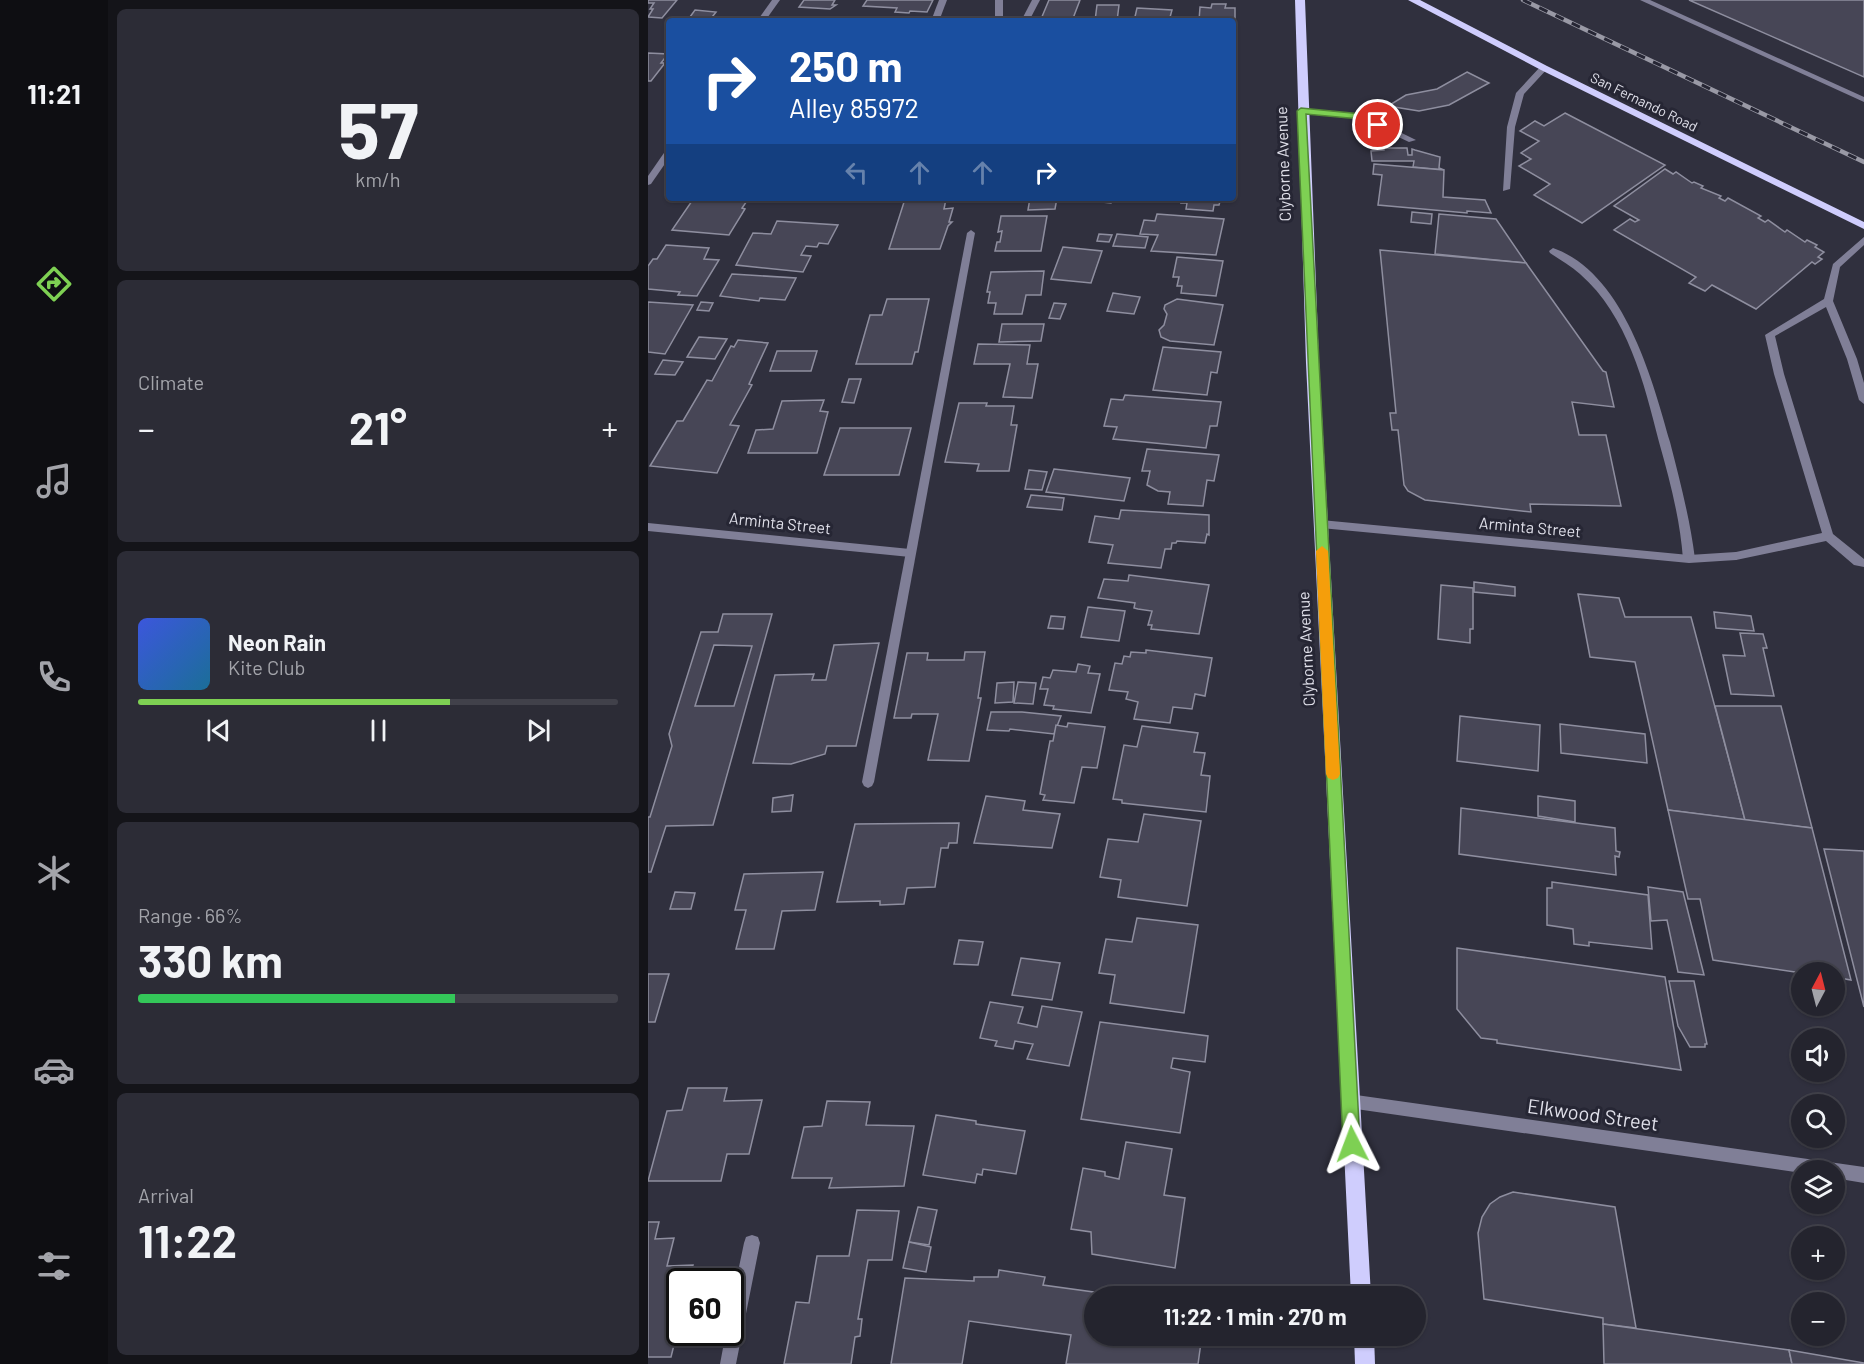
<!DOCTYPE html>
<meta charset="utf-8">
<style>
:root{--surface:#24242e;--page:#2c2c36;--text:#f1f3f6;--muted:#a3a4aa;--line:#41414a;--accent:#7ed053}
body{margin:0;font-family:Barlow,sans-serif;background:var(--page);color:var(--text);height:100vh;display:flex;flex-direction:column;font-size:22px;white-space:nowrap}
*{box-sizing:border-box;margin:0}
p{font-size:20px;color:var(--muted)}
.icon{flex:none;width:33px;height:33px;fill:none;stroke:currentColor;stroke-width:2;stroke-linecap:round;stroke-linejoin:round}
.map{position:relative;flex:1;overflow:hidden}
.details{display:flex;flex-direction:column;gap:9px;padding:9px;background:#141419;width:540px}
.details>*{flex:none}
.banner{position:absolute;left:18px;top:18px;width:570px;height:183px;border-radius:6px;box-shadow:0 2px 4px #0004,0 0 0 2px var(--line);background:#1a4fa0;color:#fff;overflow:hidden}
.needle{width:39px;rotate:7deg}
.tools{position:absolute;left:1143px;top:962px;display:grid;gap:12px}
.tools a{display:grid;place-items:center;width:54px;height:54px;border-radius:50%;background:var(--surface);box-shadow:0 2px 4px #0004,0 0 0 2px var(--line);font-size:30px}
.speed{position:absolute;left:18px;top:1268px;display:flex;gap:12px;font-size:30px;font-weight:700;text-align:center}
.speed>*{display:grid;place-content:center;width:78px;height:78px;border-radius:50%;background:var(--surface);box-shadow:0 2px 4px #0004,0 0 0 2px var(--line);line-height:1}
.speed .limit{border:3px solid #111;border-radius:9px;background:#fff;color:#111}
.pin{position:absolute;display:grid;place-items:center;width:51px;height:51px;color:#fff;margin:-26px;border:3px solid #fff;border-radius:50%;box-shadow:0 2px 6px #0007}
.me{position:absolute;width:66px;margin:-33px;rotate:357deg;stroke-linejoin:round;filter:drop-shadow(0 0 4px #0008)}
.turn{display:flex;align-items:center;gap:21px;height:126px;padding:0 24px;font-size:27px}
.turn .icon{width:78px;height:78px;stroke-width:2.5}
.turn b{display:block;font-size:42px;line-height:51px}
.lanes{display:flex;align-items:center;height:57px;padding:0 24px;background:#0003;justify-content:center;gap:30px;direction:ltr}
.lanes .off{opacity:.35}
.big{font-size:45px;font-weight:700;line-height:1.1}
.details .card{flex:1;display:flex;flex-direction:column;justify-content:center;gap:9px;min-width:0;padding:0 21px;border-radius:9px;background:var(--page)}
.details .dial{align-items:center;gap:0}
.dial b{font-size:78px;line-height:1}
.song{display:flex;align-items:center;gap:18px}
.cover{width:72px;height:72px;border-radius:9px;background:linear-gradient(135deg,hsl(230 70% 55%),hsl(200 70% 35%))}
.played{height:6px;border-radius:3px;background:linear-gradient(90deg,var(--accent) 65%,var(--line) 65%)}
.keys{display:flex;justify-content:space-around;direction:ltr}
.heat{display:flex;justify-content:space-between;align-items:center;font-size:33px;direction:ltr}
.charge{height:9px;border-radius:4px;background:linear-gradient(90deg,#34c759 66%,var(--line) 0)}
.trip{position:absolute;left:436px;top:1286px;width:342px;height:60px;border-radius:30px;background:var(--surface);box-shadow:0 2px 4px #0004,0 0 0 2px var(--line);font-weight:700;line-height:60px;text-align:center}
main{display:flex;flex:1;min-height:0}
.menu{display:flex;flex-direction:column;width:108px;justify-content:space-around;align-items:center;background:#0e0e12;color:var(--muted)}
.menu .icon{width:42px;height:42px}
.menu .selected{color:var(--accent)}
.menu b{font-size:27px;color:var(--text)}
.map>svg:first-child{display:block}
.building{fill:#474656;stroke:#8e8e9f;stroke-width:1.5;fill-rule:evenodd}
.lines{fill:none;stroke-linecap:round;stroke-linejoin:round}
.lane{fill:#807f97;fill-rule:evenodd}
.street{fill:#807f97;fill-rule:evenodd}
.primary{fill:#cfcdfd;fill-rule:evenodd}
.rail-casing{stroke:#9999a5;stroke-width:4.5}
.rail{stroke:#262634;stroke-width:3;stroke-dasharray:9;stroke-linecap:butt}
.route{fill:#7ed053;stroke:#528736;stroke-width:1.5}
.slow{fill:#f59e0b}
.labels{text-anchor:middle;stroke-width:6;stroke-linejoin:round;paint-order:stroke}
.far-street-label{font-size:14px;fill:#e0e0ea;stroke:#262634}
.street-label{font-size:16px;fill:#e0e0ea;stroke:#262634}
.near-street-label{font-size:20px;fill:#e0e0ea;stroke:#262634}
</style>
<main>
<nav class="menu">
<b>11:21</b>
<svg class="icon selected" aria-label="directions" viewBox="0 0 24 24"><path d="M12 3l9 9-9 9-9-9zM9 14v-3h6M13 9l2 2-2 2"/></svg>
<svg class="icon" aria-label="music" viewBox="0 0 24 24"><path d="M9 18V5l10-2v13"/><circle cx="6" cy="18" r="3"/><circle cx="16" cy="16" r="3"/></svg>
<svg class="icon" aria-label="phone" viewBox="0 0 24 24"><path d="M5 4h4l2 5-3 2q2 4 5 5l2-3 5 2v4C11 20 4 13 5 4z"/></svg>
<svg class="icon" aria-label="climate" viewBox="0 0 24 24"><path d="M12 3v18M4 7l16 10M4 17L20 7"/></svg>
<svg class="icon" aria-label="car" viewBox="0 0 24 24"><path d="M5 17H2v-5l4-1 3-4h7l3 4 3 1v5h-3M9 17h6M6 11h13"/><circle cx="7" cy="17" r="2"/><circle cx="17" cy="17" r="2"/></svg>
<svg class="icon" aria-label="filters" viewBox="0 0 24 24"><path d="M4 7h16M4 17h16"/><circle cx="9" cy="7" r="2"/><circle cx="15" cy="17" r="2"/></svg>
</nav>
<section class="details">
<div class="card dial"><b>57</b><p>km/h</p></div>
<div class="card"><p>Climate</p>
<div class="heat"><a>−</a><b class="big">21°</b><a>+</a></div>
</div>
<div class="card">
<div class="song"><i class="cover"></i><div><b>Neon Rain</b><p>Kite Club</p></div></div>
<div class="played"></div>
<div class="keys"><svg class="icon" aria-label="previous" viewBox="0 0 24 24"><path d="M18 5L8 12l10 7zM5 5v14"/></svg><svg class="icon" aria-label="pause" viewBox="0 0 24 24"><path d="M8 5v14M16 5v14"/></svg><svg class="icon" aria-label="next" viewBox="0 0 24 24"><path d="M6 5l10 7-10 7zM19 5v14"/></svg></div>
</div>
<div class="card"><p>Range · 66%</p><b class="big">330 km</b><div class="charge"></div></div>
<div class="card"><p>Arrival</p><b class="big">11:22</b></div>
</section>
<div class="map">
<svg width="1216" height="1364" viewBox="0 0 1216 1364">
<rect width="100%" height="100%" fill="#30303e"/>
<!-- building -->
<g class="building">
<path d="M0,0H29L14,18L0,17L5,9H2L6,3H0Z"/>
<path d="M156,0H187L184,5H188L182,9L151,7Z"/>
<path d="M219,0H285L279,12L262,11L261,13L247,12L249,8L215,6Z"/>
<path d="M401,0H432L424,21H395L393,19Z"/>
<path d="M1041,0H1216V77Z"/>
<path d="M564,4H578L577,8H587V40L585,21H535H551L552,7L563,8Z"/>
<path d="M449,5H471L469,21H447Z"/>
<path d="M489,8L524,10L521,21H486Z"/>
<path d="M47,10L68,12L61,21H39Z"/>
<path d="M0,53L20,54L13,63H17L3,81H0Z"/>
<path d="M819,72L841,83L801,105L771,111L740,106L758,95L789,89Z"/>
<path d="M917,113L1017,165L934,223L886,195L902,184L871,166L883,159L873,153L891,141L872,131L887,121L896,126Z"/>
<path d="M736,148H759L760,155H764V149L767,150L792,157L791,168L796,170L765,167L766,161H724L723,151L736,150Z"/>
<path d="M726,164L796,170L795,197L837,200L843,213L819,211V213L730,205L734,175L725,174Z"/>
<path d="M1017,169L1025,174L1028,172L1044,183L1046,182L1055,186L1053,188L1073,196L1071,198L1077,201L1080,198L1113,216L1110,218L1117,222L1120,220L1137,232L1139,230L1157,242L1159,240L1169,245L1167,247L1176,252L1170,257L1174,259L1167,264L1164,262L1108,309L1064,285L1057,291L1041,283L1048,277L966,230L982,219L987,222L991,220L966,206Z"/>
<path d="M46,198H101L94,208L97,209L81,235L24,230Z"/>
<path d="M382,198H409L407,209L380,210Z"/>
<path d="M414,198H465L463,203Z"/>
<path d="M534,198H573L571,205H566L565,211L538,209L539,203H533Z"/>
<path d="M257,199H298L296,209L305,208L301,222H304L300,226L292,249H241Z"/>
<path d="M764,212L784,214L783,224L763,222Z"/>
<path d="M509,214L576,219L568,255L503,251L510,235L492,234L496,220L507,221Z"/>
<path d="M791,214L848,219L878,263L787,254Z"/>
<path d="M353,216H399L393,251H347L349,242H352L354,231L350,232Z"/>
<path d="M129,221L190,225L180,244L171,243L169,247L158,246L153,255L163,256L155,272L88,265L105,233L123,234Z"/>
<path d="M451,234L464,235L461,242L449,241Z"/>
<path d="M469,234L500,237L497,248L465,246Z"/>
<path d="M18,245L61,248L56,259L71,260L49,296L30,295L32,292L0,289V266L5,259H9Z"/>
<path d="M415,247L454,251L443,283L403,279Z"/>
<path d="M732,250L878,263L955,371L958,372L966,407L924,402L931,435H958L973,506L882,504L883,512L777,500L760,491L756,485L750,430H744L742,413H748Z"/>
<path d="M529,257L575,261L568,296L533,293L534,286H529L531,277H525Z"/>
<path d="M396,271L393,295H378L374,314H346L348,303H340L342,292H339L343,272Z"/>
<path d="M84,274L148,278L137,300L112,298L111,301L72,296Z"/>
<path d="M465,293L492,297L486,314L459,311Z"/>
<path d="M239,299H281L270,352H267L264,364H208L222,315H234Z"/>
<path d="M529,299L575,305L566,345L522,341L513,337L511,330L516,325L519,314L516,309L517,305Z"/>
<path d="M0,302L45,305L17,354L0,352Z"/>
<path d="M53,302L65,303L61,311L49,310Z"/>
<path d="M406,303L418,304L412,319L401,318Z"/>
<path d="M354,324H396L393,341L351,342Z"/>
<path d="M51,337L79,339L67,359L39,357Z"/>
<path d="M90,340L120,343L101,384L104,385L82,425L91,426L69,473L2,466L29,421H35L59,380L64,381L83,346L86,347Z"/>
<path d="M330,344L382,345L379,364H390L384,398L355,397L362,364H326Z"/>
<path d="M515,347L573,352L569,373L563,372L559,395L505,390Z"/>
<path d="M129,351H169L163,371H122Z"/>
<path d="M15,360L35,362L27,375L7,374Z"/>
<path d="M201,379H213L206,403L194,402Z"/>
<path d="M477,395L573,402L569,426H562L558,448L465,439L469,427L456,426L463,399L475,400Z"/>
<path d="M176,400L172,411L180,412L169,453H100L108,430L125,429L134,401Z"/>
<path d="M311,403H339L338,406H366L363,425H369L361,471H329L331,464L297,462Z"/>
<path d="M192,428H263L251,475H176Z"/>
<path d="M499,449L571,455L566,481L559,480L555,506L520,504L522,492L510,491L499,485L502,471H494Z"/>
<path d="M406,469L482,478L476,501L398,492Z"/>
<path d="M381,470L399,472L394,490L377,489Z"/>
<path d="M383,495L416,498L414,510L379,507Z"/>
<path d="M473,510L561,515V535L559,534L557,543L529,541L528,543H524L523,549H517L513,568L460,563L465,545L441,542L447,516L471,519Z"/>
<path d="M481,575L561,585L551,634L503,629L504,625H500L504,611L490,609L486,608L487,603L450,598L456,579L480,581Z"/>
<path d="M826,582L867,587V596L826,592Z"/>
<path d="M793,585L825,588V629H822V643L790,639Z"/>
<path d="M930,594L971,598L977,617H1043L1097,820L1020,810L987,662L942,657Z"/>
<path d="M440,607L477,611L471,641L433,637Z"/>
<path d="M1066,612L1103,616L1106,631L1068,628Z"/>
<path d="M75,614H124L65,825L18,826L3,872H0V817H2L24,746L21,734L53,632H70ZM66,645L104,646L86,706H47Z"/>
<path d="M403,616L417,617L415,629L400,628Z"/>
<path d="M1092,633L1115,634L1119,648H1115L1126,696L1083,694L1075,655L1097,656Z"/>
<path d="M231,643L208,746H179L177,754L143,764L105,763L127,675L166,674L164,680H178L186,645Z"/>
<path d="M498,650L564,658L557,696L547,694L544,709L525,707L522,723L486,719L490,702L478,699L480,692L461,690L467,663L474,664L476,656L482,657L483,652L498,653Z"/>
<path d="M317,652H337L330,698H333L321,761L280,760L290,714H264L263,718H246L259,653H280L279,660H316Z"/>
<path d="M430,664L442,666L440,673L452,674L443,713L405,709L406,706L396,705L400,689H392L395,677L402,678L405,670L428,672Z"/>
<path d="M366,682L365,702L347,703L349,683Z"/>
<path d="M370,682L388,683L385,704L366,703Z"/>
<path d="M1067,706H1133L1164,828L1097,820Z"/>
<path d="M343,712H374L413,716L406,734L362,729L361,731L339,730Z"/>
<path d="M812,716L892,725L890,771L809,761Z"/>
<path d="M420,723L457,727L449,768L434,767L426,803L395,800L397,795L392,794L402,741H405L408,725L419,727Z"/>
<path d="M912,724L997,734L999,763L913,753Z"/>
<path d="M494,726L550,733L546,752L557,753L553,775L562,776L558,812L474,803V800L465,799L476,745L489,747Z"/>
<path d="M145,795L143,811L124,812L125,798Z"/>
<path d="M338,796L377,801L375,810L412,814L404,848L326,843Z"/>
<path d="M890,796L927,801V822L890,816Z"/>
<path d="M813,808L967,828L968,851L972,852L971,857L967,856L968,875L811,854Z"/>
<path d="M1020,810L1164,828L1203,980L1186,977V972L1154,973L1065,960L1052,899H1040Z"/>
<path d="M496,814L553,821L539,906L470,897L473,880L452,877L460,839L490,842Z"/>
<path d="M311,823L309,843H301L300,848H293L287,887L259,888L256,904L232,905V901L189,902L207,824Z"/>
<path d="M1176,849L1216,851V1007Z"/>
<path d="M175,872L167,910L134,911L126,949H88L98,910H87L96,874Z"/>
<path d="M904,882L1000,895L1004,949L941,942V946L926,944L925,929L899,925V888H904Z"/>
<path d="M1000,887L1035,892L1056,975L1030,972L1019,920L1003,921Z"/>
<path d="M27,892L47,893L43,909H22Z"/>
<path d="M489,918L550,925L536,1013L462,1003L467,975L451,973L458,939L484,942Z"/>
<path d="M311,940L335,942L330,965L306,964Z"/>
<path d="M809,948L1017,977L1033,1070L849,1043V1040L833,1038L809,1009Z"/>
<path d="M373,958L412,963L404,1000L364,995Z"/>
<path d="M0,974H21L7,1022H0Z"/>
<path d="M1021,981H1046L1059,1044H1057V1047H1042L1030,1026Z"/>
<path d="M342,1002L375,1007L370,1023L389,1027L394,1006L434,1012L421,1066L379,1059L385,1044L367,1041L365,1049L347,1046L349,1041L332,1038Z"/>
<path d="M452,1022L560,1036L557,1062L525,1058L523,1068L542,1072L532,1133L433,1119Z"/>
<path d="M40,1088H79L76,1101L114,1100L101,1154H79L73,1181H0L19,1111L34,1110Z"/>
<path d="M179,1101L222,1102L218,1125L266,1126L256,1186L181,1188L184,1178H144L156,1127L174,1126Z"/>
<path d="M288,1115L328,1121V1124L377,1131L368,1174L335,1169L334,1175L329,1174L327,1183L275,1175Z"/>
<path d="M478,1142L524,1149L516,1195L537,1198L527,1268L444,1254L443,1232L423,1229L435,1168L457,1172V1176L471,1179Z"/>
<path d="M865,1192L967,1207L988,1328L955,1324V1318L836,1299L830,1233L834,1217L842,1204L852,1197Z"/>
<path d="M270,1207L289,1210L281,1245L261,1242Z"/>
<path d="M209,1210L251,1211L244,1260H220L210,1319H214L212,1336L207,1337L203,1364H136L148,1302L161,1303L169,1256H201Z"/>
<path d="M0,1222H11L7,1239L26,1238L19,1266L45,1265L41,1281H32V1321L23,1357H0Z"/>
<path d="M261,1242L283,1247L278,1272L255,1268Z"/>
<path d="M351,1270L397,1277L395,1285L475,1296H447V1335H554L550,1364H418L423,1335L321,1321L314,1364H243L257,1278L326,1281V1277H350Z"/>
<path d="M955,1324L1141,1350L1144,1364H956Z"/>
<path d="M1141,1350L1216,1363V1364H1144Z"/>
</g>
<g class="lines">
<!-- lane -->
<g class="lane">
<path d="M291,0H299L291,21H283Z"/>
<rect x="347" y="0" width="8" height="21"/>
<path d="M384,0H392L381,21H373Z"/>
<path d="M893,66L900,68L876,94L867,127L862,189L855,191L859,127L868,93Z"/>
<path d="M650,109L717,115L768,140L761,142L712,119L653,113L649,111Z"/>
<path d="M323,230L327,233L226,782L224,786L220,788L216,786L214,782L319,233Z"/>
<path d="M1216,237V245L1192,267L1185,301L1209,359L1216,383V404L1211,400L1199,359L1178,307L1127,336L1136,374L1185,534L1216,559V567L1206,565L1178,541L1088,560L1084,559L1082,556L1088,552L1174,533L1126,374L1117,335L1176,299L1185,264Z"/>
<path d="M905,248C976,273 1004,378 1022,442C1032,481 1042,519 1047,559L1045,562H1037L1035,559C1032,519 1022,481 1011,442C996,383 980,316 932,274C923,266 912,260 902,253L901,251Z"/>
<path d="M104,1235L110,1237L112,1243L88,1364H72L78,1332H82V1310L96,1243L98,1237Z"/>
</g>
<!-- street -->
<g class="street">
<path d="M124,0H132L117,21H109Z"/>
<path d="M992,0H1002L1216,97V102Z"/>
<path d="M18,150H21V158L3,184L0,185V176Z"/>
<path d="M673,520L1041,555L1088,552L1094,556L1088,560L1041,563L673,528L668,524Z"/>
<path d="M0,523L262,549L268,553L262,557L0,531Z"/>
<path d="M701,1094L1216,1167V1183L1186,1178V1170H1154V1173L701,1108L696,1106L694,1101L696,1096Z"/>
</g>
<!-- primary -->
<g class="primary">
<path d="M647,0H657L671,363L723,1296H703L658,363Z"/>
<path d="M760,0H772L899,66L1216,222V229L893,70Z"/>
<path d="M706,1335H726L727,1364H707Z"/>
</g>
<defs>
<path id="rail" d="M875,0L1216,162"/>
</defs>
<!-- rail casing -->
<use href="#rail" class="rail-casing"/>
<!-- rail -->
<use href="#rail" class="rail"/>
</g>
<!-- route -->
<path class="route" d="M653,108L714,114L735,125L730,127L712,119L658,114L712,1144L710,1150L704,1153L698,1150L695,1144L649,111Z"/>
<!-- slow -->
<path class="slow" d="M674,546L680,551L692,774L690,778L685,780L680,778L678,774L668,551Z"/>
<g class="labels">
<!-- far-street labels -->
<g class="far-street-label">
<text transform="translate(996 102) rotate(26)" y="5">San Fernando Road</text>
</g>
<!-- street labels -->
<g class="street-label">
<text transform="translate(635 164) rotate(-92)" y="6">Clyborne Avenue</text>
<text transform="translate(132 523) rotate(6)" y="6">Arminta Street</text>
<text transform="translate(882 527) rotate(5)" y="6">Arminta Street</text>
<text transform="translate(658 649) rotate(-93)" y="6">Clyborne Avenue</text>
</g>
<!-- near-street labels -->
<g class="near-street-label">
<text transform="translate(945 1115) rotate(8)" y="7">Elkwood Street</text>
</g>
</g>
</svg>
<div class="tools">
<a><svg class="needle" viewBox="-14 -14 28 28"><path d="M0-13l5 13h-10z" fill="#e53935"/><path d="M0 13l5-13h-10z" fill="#a3a4aa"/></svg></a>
<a><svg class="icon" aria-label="sound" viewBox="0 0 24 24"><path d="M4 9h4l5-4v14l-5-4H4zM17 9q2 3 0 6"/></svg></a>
<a><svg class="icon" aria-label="search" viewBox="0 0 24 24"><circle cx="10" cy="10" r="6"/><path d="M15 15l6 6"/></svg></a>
<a><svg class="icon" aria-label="layers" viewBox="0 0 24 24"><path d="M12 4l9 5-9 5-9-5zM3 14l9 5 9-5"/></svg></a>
<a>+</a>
<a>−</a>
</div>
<div class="speed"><div class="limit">60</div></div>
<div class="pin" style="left:730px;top:125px;background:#d93025"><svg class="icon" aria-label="arrive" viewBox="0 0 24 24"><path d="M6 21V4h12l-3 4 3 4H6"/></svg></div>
<svg class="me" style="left:704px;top:1144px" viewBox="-20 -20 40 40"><path d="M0-17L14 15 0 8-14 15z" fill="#7ed053" stroke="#fff" stroke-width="4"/></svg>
<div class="trip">11:22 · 1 min · 270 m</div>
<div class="banner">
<div class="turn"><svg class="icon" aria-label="right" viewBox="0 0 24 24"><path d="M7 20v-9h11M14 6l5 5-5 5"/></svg><div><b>250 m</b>Alley 85972</div></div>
<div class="lanes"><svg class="icon off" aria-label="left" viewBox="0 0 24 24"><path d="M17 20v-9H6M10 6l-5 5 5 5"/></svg><svg class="icon off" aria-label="ahead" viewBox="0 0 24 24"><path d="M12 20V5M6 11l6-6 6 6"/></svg><svg class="icon off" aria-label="ahead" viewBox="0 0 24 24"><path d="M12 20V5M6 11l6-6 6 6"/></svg><svg class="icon" aria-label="right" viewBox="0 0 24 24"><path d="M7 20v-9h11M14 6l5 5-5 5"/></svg></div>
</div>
</div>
</main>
